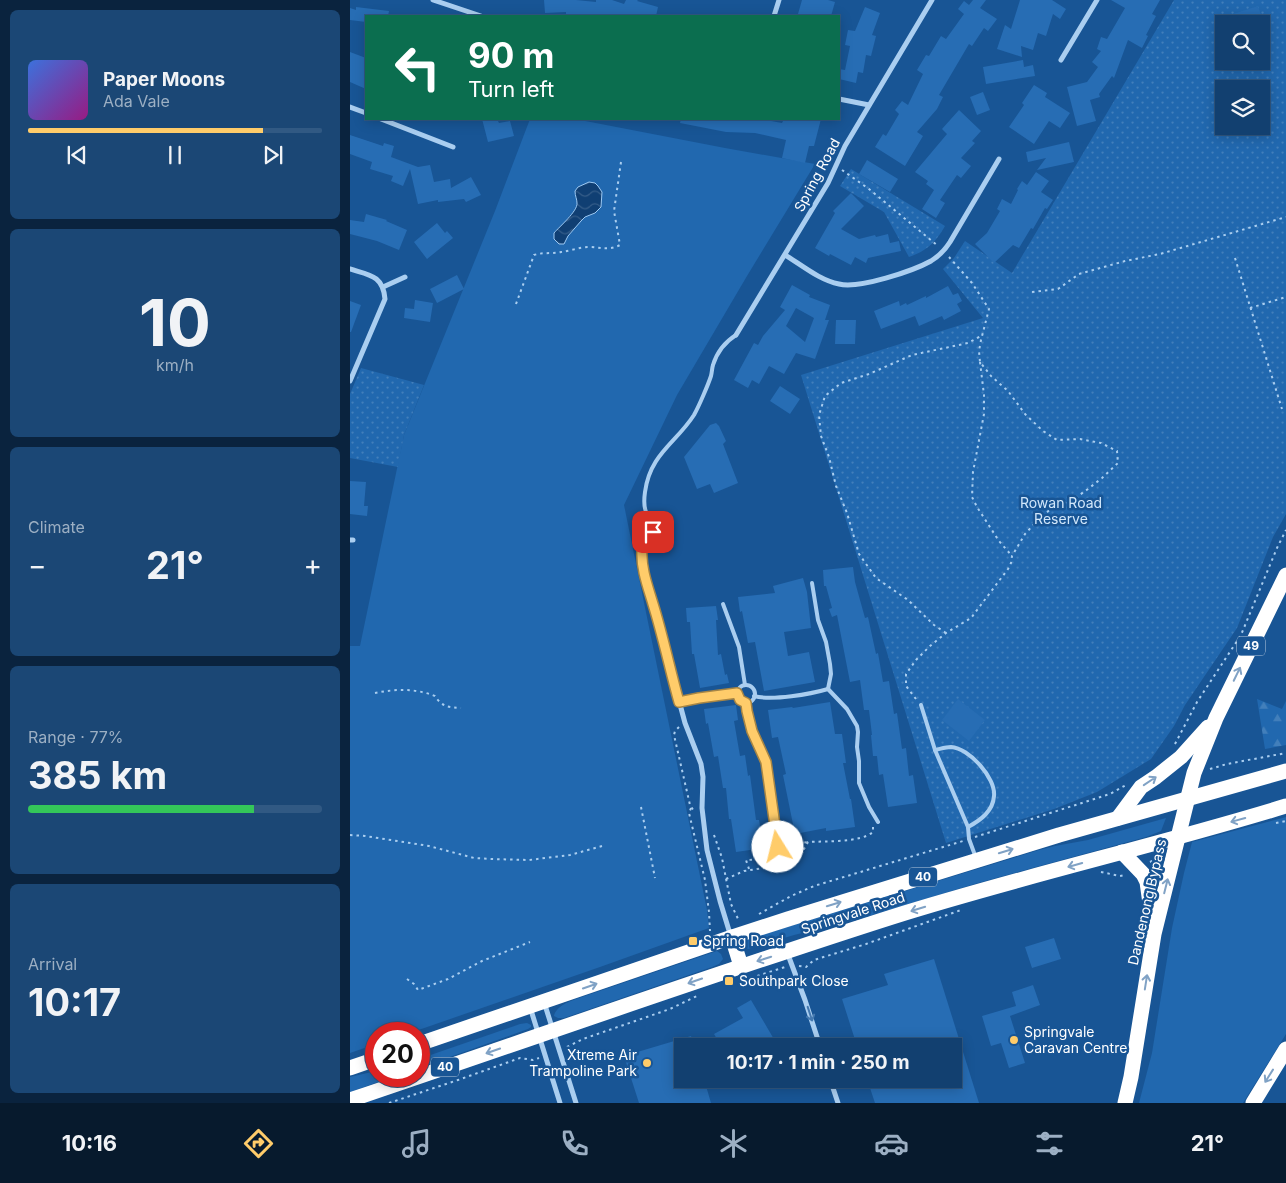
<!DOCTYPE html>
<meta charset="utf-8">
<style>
:root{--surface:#124070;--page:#1b4775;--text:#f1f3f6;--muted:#9cafc3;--line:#315983;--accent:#ffcc6a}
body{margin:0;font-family:Inter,sans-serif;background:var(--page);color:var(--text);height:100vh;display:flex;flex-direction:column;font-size:19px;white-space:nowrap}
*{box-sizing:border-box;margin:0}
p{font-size:16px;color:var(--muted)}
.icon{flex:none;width:28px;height:28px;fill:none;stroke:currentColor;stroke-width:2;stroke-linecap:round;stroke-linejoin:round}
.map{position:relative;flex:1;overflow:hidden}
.side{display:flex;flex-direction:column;gap:10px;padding:10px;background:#0a233e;width:350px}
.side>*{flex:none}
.guide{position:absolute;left:15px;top:15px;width:475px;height:105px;border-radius:0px;box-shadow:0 2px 12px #0003,0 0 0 1px var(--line);background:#0b6e4f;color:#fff;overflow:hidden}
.tools{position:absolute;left:865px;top:15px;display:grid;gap:10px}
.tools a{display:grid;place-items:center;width:55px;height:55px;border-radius:0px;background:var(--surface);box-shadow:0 2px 12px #0003,0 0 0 1px var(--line);font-size:25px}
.speed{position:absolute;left:15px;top:1022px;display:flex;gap:10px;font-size:25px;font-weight:700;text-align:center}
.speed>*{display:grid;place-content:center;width:65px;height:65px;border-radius:50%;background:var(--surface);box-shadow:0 2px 12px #0003,0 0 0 1px var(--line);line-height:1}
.speed .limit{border:8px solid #d22;background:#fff;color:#111}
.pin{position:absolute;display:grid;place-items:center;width:42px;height:42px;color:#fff;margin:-21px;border-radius:10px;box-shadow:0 2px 8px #0006}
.me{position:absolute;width:55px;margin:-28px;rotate:351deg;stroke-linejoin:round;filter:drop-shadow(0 0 4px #0008)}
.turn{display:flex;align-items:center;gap:18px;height:105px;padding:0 20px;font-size:22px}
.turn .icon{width:65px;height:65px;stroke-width:2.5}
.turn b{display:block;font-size:35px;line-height:42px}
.big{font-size:38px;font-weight:700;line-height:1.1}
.side .widget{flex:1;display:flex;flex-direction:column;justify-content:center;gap:8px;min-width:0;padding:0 18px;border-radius:8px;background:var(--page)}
.side .dial{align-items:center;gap:0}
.dial b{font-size:65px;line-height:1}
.song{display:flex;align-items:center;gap:15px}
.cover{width:60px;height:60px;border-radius:8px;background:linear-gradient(135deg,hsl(220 70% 55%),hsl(310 70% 35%))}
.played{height:5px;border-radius:2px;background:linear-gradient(90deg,var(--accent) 80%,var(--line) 80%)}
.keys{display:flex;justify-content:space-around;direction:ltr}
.heat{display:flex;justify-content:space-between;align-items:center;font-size:28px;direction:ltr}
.charge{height:8px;border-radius:4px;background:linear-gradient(90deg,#34c759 77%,var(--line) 0)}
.trip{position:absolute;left:324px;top:1038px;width:288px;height:50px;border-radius:0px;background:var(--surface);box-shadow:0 2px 12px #0003,0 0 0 1px var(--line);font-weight:700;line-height:50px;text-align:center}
.tab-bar{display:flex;height:80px;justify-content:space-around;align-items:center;background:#071a2d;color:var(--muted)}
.tab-bar .icon{width:35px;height:35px}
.tab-bar .current{color:var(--accent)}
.tab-bar b{font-size:22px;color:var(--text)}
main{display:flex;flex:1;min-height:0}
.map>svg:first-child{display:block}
.grass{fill:#2168af}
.forest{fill:url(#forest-firs)}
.park{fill:url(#park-dots);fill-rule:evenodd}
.water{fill:url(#water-waves);stroke:#9dc9f3}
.building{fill:#276db4;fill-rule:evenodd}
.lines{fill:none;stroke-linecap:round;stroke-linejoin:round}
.path{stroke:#aacef0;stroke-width:2;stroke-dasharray:2.5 4;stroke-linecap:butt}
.lane{stroke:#aacef0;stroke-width:4}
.street{stroke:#aacef0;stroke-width:5}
.highway{stroke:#fff;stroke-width:15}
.oneway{stroke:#80a2c5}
.oneway2{stroke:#4479b0}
.route-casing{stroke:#a68545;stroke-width:12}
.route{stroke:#ffcc6a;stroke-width:9}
.poi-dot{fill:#ffcc6a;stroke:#185595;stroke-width:2}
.labels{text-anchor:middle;stroke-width:5;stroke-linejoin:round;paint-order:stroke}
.shield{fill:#185595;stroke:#baccdf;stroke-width:1}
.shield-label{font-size:12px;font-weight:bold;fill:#fff}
.street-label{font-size:14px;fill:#fff;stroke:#185595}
.park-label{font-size:14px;fill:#d1e7fb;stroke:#185595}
.poi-label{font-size:14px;fill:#fff;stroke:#185595;text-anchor:start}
</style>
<main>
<section class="side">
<div class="widget">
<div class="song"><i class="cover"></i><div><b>Paper Moons</b><p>Ada Vale</p></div></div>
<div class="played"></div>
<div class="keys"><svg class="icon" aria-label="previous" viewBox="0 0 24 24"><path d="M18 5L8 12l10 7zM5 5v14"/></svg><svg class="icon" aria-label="pause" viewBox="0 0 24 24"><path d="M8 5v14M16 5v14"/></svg><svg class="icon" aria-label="next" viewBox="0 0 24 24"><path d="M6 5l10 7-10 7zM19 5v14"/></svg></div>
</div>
<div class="widget dial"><b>10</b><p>km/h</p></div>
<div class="widget"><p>Climate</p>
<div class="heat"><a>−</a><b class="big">21°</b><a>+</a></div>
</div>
<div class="widget"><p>Range · 77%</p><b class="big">385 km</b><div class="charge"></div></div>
<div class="widget"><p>Arrival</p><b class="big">10:17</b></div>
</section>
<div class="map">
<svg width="936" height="1103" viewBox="0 0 936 1103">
<defs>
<pattern id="forest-firs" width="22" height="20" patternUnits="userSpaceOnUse" patternTransform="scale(1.25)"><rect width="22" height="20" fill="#2168af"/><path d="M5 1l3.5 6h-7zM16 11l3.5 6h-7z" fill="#427fbb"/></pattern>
<pattern id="park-dots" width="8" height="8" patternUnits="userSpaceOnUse" patternTransform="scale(1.25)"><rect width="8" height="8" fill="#2168af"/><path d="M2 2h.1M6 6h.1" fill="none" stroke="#427fbb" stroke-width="1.8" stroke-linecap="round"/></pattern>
<pattern id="water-waves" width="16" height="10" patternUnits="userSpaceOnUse" patternTransform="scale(1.25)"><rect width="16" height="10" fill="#103f73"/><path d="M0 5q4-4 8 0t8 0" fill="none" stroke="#345c88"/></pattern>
</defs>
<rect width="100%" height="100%" fill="#185595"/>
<!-- grass -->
<g class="grass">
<path d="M180,119H225L375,148L465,164L397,276L327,395L274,505L357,910L359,928L250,967L57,1034H26V1044L0,1053V646H10L54,435L145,211Z"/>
<path d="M936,817V1034L893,1103H789L802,1053L822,928L834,873L842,842Z"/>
<path d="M816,818L811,831L796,837L628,883L512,918L444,935L398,949L393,950L391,943L395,941L408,936L689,850L705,846L738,840Z"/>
<path d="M367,951L371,954L373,959L369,964L362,967L214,1018H208L204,1016C206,1006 220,1001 229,998Z"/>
<path d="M177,1023L181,1025V1027L178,1029L69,1068V1059L170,1024Z"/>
<path d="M26,1071V1076H45L0,1092V1077Z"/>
</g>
<!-- forest -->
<path class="forest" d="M907,699L932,709L936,701V745L915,749Z"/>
<!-- park -->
<g class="park">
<path d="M824,0H936V514L923,537L887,628L835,705L824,726L801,759L747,792L704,809L596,843L451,375L633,318L593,269L604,258L615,241L662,273ZM874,24H911V61H874ZM874,89H911V126H874Z"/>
<path d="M501,169L595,226C585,243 578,250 559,257L534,212L490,186Z"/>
<path d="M11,368L74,385L54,435L48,467L0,458V394Z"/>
</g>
<!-- water -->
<path class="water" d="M239,182L245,183L248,186L252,192L251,207L245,213L235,217L231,221L218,236L214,244H209L204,239V233C209,227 228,211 227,203C227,199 225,196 225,191L228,187Z"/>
<!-- building -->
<g class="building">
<path d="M194,0H226L246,2V0H262L274,4L276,0H288L287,1L308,7L306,16H216V12L195,13Z"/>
<path d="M452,0H478L485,2L481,16H455L448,14Z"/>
<path d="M623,0H636L630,8L647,19L638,31L634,28L622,46L619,44L589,95L593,97L587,109L567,132L573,136L555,166L525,147L533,134L536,136L549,114L545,110L552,101L558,105L573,74L567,70L576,55L579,56L591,36L596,39L614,14L608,9L614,1L619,5Z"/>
<path d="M670,0H702L716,9L710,19L703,14L696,36L688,33L683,50L671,46L672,57L647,49L655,25L661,29Z"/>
<path d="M761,0H810L802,14L806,16L796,35L798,36L792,48L778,40L764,78L762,76L749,94L750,97L740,100L746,121L727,126L717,87L737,82L748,67L742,62L751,51L747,49L751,37L757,39L775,8Z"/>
<path d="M908,6L921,45L911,48V24H883L880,15Z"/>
<path d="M6,7L39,11L38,16H16V22L0,20V8L6,10Z"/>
<path d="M515,7L530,13L522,35L526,36L521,56L516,55L513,73L508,72L506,83L489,79V69L495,70L500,46L495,45L498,30L505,31Z"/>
<path d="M0,52L16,58V89L0,82Z"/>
<path d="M673,60L674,67L683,65L685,76L636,84L633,67Z"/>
<path d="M684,85L697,93L695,97L720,113L710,128L699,121L684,144L659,127L674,105L672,103Z"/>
<path d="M633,92L640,110L627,115L620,97Z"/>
<path d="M609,110L631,131L622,141L625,143L611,158L621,166L611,178L607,175L590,200L595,203L586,218L572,209L584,190L576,184L578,181L565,172L597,134L592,129Z"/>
<path d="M132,119H147L149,123L160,121L164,136L138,142Z"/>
<path d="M331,119H416V120L432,123L434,119H471L464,146H459L455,163L432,158L436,140L405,133L376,132L330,123Z"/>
<path d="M0,135L33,146L34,143L44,146L41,157L68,167L80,165L84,182L100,179L101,188L121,177L131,195L116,202L114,199L88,202V200L68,204L60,169L53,186L41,181L43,176L20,169L22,162L0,154Z"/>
<path d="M719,142L724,162L687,170L696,158L678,162L676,152Z"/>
<path d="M517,160L548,179L540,192L509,174Z"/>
<path d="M686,172L699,181L691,192L703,200L697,209L695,208L683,229L681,228L669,248L663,245L644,263L625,244L637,233L650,211L647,209L652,199L661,204L668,190L667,189L672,181L677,185Z"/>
<path d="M501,193L514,206L491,229L509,239L525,235L526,237L538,234L540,243L549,241L551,251L518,258L516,263L505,257L501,265L480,254L479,256L465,248L485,213L483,211Z"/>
<path d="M16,214L37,220L36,221L57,230L49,250L27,241L0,234V220L14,222Z"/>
<path d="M87,223L95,233L97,231L103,238L77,259L64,242Z"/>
<path d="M107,275L114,289L87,303L80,289Z"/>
<path d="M442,285L460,295L459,297L480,305L475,320H479L465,359L446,353L434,374L419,366L409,384L402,380L398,388L384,380L404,343L408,345L413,336L435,310L430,307ZM446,308L464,318L455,342L436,326Z"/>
<path d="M598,286L603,295L608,293L612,301L607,304L611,311L594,320L592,316L569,326L565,316L531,329L524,311L549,301L550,306L556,303L557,305L576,296V298Z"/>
<path d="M65,300L83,303L80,322L54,318L55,308L64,309Z"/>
<path d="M0,301L11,305L1,332H0Z"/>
<path d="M486,320H506L505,344H485Z"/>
<path d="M430,386L450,399L440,414L420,401Z"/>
<path d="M366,423L369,426L376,441L373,444L388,483L364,493L360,484L347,489L334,457L360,425Z"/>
<path d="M0,481L16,482L14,506H18L17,516L0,514Z"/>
<path d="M503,567L505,582L515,618L518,617L526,654L528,653L533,682L539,681L544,714L547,713L552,749L556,748L559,776L563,775L567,803L538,807L533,774L529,775L527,756H523L521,735H522L519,710H514L510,680L500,682L487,615L482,617L479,609L482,608L476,586H474L473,570Z"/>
<path d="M453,578L457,592L461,628L434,632L438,656L459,652L465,682L414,691L405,642L398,643L392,611L390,612L388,597L425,593L423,586Z"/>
<path d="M366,606L368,620H366L368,655L371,654L375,675L377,674L379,683L350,688L344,654H342L340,622H337L336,608Z"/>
<path d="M608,699L635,720L619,741L592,720Z"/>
<path d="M480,702L485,734H492L496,763H493L500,799H501L505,827L476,831V828L445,834L433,775L436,774L428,737L422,738L418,710L442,707L443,708Z"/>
<path d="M386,705L388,720L384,721L390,756L395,755L398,776L400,775L406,820H409L414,848L386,852L381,819H379L376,788H373L368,756L364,757L358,723L356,724L354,709Z"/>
<path d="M704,938L711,959L682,968L675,947Z"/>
<path d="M584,959L629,1103H525L517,1079H602V1046H507L492,999L538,985L534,974Z"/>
<path d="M683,985L690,1005L660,1016L675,1063L659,1068L651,1043L641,1046L632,1016L666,1006L662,992Z"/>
<path d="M401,1000L425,1041L416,1046H371L364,1034L393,1018L387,1008Z"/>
<path d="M341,1036L344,1046H332V1079H354L361,1103H289L274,1056Z"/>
</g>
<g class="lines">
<!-- path -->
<g class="path">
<path d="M492,170L519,189L588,246"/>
<path d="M885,258L932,409"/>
<path d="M682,292L708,289L729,274L775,261L810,254L936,217"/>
<path d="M166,304L184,255C193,252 202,254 211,252C220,251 230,247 239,247C250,247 259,251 270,245L264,211L271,162"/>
<path d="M900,308L936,297"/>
<path d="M630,362L634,395V414L623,472L622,497L627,507L649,541L662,556"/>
<path d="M596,633L584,625L558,600L526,578L509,554L497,513L486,486L479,457L471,436L469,415L475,396L491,383L519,374L562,355L618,343L631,336"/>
<path d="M25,693C45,689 65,688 85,696C92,707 98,707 111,708"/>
<path d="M566,699L556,686V674L566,660L580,646L596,633L621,618L658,569L661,563L662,556L675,534L687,521L704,506L721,501L738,489L752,478L768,463L767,451L751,443L730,439L707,440L693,431L675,414L658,391L641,376L630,362L629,351L631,340L639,309L622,283L599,257"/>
<path d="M329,727L325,731L324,735L340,805L345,813"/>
<path d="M825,744L847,702L891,635L927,548L936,530"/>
<path d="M860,769L877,764L936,753"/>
<path d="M291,807L305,878"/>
<path d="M341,808L339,813L355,880L359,912L360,931"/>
<path d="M926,823L936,821"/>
<path d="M0,835L15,836L79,846L124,858L142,859L179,860L220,855L252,846"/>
<path d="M364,835L372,858L381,904L389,921"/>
<path d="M625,837L760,794L776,785"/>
<path d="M435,845L458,842"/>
<path d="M424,852L425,860"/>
<path d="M800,862L809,858"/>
<path d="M399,869L396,860L424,859"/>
<path d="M751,872L770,876L776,875"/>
<path d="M376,879L394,871L414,868L426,860L441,858L454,849L458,842C475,841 510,843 523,832V827"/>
<path d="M409,914L441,896L464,886L613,841"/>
<path d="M449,966L456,967L464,960L516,944L611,910"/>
<path d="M401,978L435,967"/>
<path d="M57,979L64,984L68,990L98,979L132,961L180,942"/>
<path d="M217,1047L233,1039L320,1009L347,996"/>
<path d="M39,1103L108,1080L170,1058L183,1060L189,1058"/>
</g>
<!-- lane -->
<g class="lane">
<path d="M307,518L297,514C293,507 294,499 295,492C300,454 326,443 344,415C349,406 358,385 361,376C362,372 362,368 363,365C367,352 375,342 386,335"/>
<path d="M462,583L468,620L476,642L480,664L481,674L478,689"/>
<path d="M303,604C297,588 285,552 296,537C299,533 305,531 310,529"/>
<path d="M373,604L389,647L395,685"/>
<circle cx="396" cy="694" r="9"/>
<path d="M478,689L497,709L507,726L508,732L507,747L509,761V783L519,807L528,822"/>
<path d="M404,696C422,701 461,694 478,689"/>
<path d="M329,702L349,698L387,693"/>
<path d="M396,703L397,711L401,731L416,762L428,847"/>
<path d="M571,705L585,750L618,827L619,839L626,858"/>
<path d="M585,750C590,749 596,747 601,747C619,748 646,778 644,796C643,811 631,820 618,827"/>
</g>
<!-- street -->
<g class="street">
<path d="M83,0L131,16"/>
<path d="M424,16L429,0"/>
<path d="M711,60L747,0"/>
<path d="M489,99L519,105"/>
<path d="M0,107L16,113"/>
<path d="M31,119L103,147"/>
<path d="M435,255C452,265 469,280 489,284C509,289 563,271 581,261C589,256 595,250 600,242L649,159"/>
<path d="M0,269C19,275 33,275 35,299L0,381"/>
<path d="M33,287L55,277"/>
<path d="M386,335L478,183L495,146L582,0"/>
<path d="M0,540H3"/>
<path d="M303,604L335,723L351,764L353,777L352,808L357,850L370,901L381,937"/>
<path d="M437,952L455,1000L470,1046"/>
<path d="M194,1002L226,1103"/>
<path d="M180,1007L210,1103"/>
<path d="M480,1079L488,1103"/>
</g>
<!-- highway -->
<g class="highway">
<path d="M768,818L791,787L806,777L831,757L858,727"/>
<path d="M772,852L793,874L797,882L803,925"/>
<path d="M382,937L391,966"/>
<path d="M69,1044L382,937L438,919L709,835L936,771"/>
<path d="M0,1068L26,1059"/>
<path d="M0,1100C181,1039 360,975 542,917C672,876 806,846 936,806"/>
<path d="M775,1103L781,1077L804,934L844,773L866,718L936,575"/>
<path d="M903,1103L936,1049"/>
</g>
</g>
<!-- one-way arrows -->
<defs><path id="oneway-shaft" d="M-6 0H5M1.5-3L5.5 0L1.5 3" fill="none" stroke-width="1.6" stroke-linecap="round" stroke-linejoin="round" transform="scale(1.25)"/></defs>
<g class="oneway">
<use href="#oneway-shaft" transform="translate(887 674) rotate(-64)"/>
<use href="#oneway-shaft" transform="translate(800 781) rotate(-34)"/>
<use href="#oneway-shaft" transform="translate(888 820) rotate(165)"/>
<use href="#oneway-shaft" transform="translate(656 851) rotate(-17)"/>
<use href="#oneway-shaft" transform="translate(725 865) rotate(164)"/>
<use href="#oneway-shaft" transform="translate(816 886) rotate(-76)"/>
<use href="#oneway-shaft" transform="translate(484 904) rotate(-17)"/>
<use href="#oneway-shaft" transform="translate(568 909) rotate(163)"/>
<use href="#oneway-shaft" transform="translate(414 959) rotate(162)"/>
<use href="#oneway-shaft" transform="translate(345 981) rotate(161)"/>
<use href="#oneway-shaft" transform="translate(796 982) rotate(-81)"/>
<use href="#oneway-shaft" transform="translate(240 986) rotate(-19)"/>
<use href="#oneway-shaft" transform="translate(143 1051) rotate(161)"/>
<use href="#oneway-shaft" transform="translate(919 1076) rotate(122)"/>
</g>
<use class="oneway2" href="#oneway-shaft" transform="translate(460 1014) rotate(72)"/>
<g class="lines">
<defs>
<path id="route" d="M303,532C295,537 293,543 292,551C291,569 298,587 303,604C313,636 320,670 329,702L349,698L387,693L390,700L396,703L397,711L402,731L416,762L428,847"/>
</defs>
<!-- route casing -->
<use href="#route" class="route-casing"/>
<!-- route -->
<use href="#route" class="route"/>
</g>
<!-- markers -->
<g class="poi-dot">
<rect x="338" y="936" width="10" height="10" rx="2.5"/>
<rect x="374" y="976" width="10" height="10" rx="2.5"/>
<circle cx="664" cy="1040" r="5"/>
<circle cx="297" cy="1063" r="5"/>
</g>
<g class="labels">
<!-- shield labels -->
<g class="shield">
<rect x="887" y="636.5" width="28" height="19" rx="4"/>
<rect x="559" y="867.5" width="28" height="19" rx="4"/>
<rect x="81" y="1057.5" width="28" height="19" rx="4"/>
</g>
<g class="shield-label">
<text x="901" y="650">49</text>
<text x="573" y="881">40</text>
<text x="95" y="1071">40</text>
</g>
<!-- street labels -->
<g class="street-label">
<text transform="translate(467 175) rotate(-62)" y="5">Spring Road</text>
<text transform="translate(797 902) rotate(-77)" y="5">Dandenong Bypass</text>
<text transform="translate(503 913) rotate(-18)" y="5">Springvale Road</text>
</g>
<!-- park labels -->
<g class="park-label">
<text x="711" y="508">Rowan Road<tspan x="711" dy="16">Reserve</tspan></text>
</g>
<!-- poi labels -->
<g class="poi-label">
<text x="353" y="946">Spring Road</text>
<text x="389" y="986">Southpark Close</text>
<text x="674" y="1037">Springvale<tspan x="674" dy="16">Caravan Centre</tspan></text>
<text x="287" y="1060" text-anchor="end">Xtreme Air<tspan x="287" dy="16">Trampoline Park</tspan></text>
</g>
</g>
</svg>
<div class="tools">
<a><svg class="icon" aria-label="search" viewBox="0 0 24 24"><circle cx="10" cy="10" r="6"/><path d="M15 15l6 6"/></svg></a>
<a><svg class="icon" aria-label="layers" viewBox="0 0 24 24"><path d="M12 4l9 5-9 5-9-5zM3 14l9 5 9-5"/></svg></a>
</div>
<div class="speed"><div class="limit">20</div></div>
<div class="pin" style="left:303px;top:532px;background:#d93025"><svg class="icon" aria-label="arrive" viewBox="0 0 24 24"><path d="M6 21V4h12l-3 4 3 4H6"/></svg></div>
<svg class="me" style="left:428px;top:847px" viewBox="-20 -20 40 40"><circle r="19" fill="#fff"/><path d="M0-13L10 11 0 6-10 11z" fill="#ffcc6a"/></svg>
<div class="trip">10:17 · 1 min · 250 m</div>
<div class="guide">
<div class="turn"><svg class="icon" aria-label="left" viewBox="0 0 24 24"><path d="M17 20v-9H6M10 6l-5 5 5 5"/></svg><div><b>90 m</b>Turn left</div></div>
</div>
</div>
</main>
<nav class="tab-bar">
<b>10:16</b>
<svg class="icon current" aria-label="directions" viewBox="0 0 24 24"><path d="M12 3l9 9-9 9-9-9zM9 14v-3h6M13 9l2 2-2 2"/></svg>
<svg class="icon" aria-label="music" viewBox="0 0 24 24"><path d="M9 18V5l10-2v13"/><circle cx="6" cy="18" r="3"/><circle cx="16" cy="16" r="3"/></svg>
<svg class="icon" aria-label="phone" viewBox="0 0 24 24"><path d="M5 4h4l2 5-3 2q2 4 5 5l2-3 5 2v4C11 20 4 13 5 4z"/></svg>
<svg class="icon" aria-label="climate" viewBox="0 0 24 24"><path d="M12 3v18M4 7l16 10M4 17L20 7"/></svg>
<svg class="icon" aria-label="car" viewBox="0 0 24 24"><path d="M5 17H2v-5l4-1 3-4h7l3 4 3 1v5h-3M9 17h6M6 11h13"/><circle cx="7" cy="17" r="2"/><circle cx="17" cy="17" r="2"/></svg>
<svg class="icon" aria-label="filters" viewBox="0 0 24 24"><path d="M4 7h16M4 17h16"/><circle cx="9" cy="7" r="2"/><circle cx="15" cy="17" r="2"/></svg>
<b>21°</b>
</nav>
